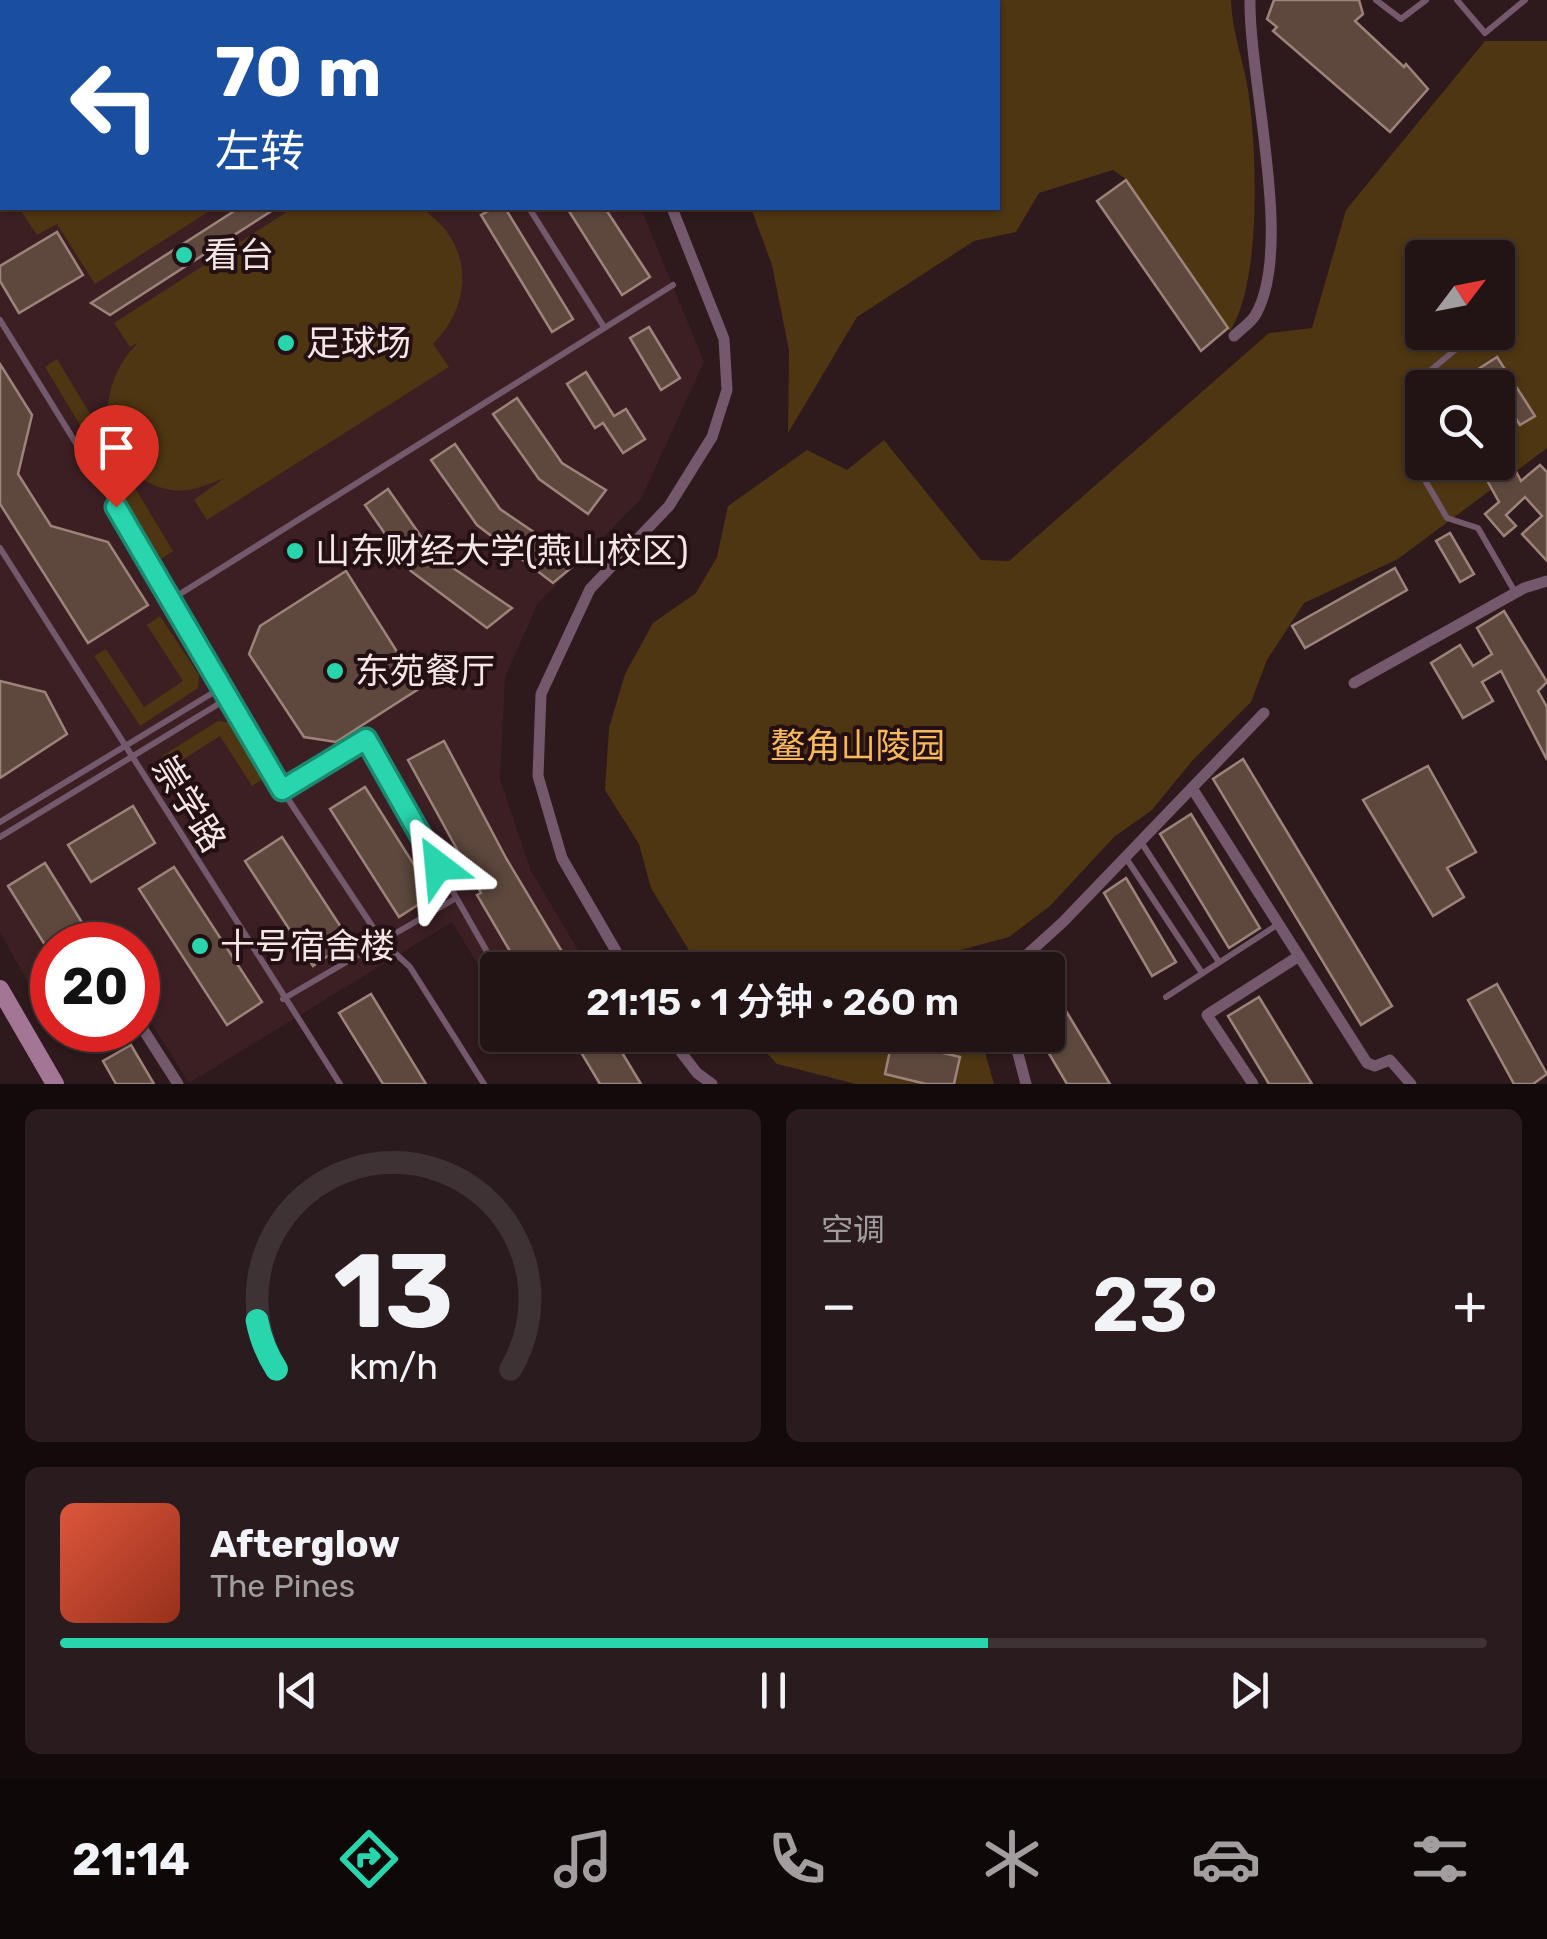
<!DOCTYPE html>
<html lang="zh">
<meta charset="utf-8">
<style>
:root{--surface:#221315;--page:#2a1c1e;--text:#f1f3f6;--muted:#a29ea0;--line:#3f3234;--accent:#28d5ad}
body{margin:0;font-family:Rubik,"Noto Sans SC",sans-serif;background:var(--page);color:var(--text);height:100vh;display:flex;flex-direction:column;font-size:38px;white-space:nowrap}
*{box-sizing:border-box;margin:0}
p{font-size:32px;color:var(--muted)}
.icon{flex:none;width:55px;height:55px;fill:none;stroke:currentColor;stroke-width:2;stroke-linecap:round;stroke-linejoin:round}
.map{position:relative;height:1084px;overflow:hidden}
.drawer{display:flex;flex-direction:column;gap:25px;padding:25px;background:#130a0c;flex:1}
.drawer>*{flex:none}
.guide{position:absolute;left:0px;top:0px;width:1000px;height:210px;box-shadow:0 2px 8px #0004,0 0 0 2px var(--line);background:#1a4fa0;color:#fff;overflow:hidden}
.needle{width:65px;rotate:58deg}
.fabs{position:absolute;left:1405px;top:240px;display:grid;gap:20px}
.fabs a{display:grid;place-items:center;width:110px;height:110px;border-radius:10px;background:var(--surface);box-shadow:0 2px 8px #0004,0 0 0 2px var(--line);font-size:50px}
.speed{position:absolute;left:30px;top:922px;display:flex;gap:20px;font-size:50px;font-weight:700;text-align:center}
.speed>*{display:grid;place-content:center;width:130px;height:130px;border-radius:50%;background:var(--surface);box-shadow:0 2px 8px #0004,0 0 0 2px var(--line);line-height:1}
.speed .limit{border:15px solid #d22;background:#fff;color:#111}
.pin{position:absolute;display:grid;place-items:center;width:85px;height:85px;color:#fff;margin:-102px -42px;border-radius:50% 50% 50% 0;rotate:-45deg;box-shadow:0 0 10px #0007}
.pin .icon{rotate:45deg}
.me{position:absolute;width:110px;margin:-55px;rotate:331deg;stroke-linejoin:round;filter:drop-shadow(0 0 8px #0008)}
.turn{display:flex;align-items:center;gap:35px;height:210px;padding:0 50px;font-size:45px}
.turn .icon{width:130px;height:130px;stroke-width:2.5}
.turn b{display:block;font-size:70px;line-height:85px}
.big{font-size:75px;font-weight:600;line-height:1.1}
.drawer .card{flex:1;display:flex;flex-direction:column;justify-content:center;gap:15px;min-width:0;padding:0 35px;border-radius:15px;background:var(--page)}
.drawer .dial{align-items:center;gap:0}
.dial svg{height:260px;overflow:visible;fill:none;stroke:var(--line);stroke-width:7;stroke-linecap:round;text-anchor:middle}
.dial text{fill:var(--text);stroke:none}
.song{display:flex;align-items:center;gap:30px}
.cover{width:120px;height:120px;border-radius:15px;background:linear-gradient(135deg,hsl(10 70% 55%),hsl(10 70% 35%))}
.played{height:10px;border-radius:5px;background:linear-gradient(90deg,var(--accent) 65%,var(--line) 65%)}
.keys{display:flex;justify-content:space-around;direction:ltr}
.heat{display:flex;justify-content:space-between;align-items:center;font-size:55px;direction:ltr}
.drawer .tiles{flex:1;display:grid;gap:25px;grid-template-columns:1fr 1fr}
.card:last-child{grid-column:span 2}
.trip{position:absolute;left:480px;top:952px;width:585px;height:100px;border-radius:10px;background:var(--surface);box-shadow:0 2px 8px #0004,0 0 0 2px var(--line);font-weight:600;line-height:100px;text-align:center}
.menu{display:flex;height:160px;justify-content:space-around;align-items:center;background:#0e0808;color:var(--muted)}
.menu .icon{width:70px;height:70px}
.menu .selected{color:var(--accent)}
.menu b{font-size:45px;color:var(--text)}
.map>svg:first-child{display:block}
.built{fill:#3b1f23}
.green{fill:#4d3611;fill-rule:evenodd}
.building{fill:#5e483e;stroke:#9d847a;stroke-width:2.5}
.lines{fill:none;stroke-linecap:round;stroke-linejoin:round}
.service{stroke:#74586b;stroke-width:6}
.minor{stroke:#74586b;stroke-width:11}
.secondary{stroke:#a47695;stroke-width:18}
.route-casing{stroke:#1a8a70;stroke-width:25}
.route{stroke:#28d5ad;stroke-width:18}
.poi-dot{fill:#28d5ad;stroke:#241013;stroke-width:4}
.labels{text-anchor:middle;stroke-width:8;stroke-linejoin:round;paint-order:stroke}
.poi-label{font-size:35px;fill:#f4e5e6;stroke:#241013;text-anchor:start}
.park-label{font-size:35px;fill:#f8b958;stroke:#241013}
.street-label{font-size:35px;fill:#f4e5e6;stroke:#241013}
</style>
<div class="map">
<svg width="1547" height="1084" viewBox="0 0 1547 1084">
<rect width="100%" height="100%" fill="#2e191c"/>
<!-- built -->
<path class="built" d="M0,0H555L2,2V208H641L704,362L641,499L538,603L505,677L500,779L531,871L590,970H498L497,996L452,922L189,1083L143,1010L138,1014V945H52V1026L0,932Z"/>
<!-- green -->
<g class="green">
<path d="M796,0H1231C1232,33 1243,58 1248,90C1257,148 1262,282 1230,331L1127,180L1113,170L1039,193L1016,232L974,241L857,317L788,433L789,350L772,265L751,208H998V2Z"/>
<path d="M1485,41H1547V448L1398,559L1304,603L1267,660L1251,702L1192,761L1152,810L1114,837L1050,906L1009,937L957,951L962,970H701L651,888L639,844L605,790L609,728L625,674L653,623L696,593L717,557L728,506L807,450L847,470L884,440L981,560L1009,561L1269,333L1312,328L1346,210ZM1422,258H1498V332H1422ZM1422,388H1498V462H1422Z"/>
<path d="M19,208H206L208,212L95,284L57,224L37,235Z"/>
<path d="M293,208C334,207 377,202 417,208C426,209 430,215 436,220C475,256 468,309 433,344L449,367L207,520L194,500L224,478C207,485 190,493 171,490C98,477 90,389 138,343L130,347L114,323Z"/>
<path d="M57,359L173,551L161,559L45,367Z"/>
<path d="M160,616L199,675L198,688L140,726L94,656L106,649L144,707L183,681L147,625Z"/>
<path d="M218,721L232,723L265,778L252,786L220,736L173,766L204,815L196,820L162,767V756Z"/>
<path d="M750,1035H980L994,1084H856L777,1064Z"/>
</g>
<!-- building -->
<g class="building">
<path d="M1274,0H1359L1363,14L1355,21L1404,67L1406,64L1428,89L1390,132L1273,31L1277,27L1267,19Z"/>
<path d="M1126,180L1228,328L1201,351L1097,201Z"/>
<path d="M239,208H276L110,315L91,303Z"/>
<path d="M494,208H505L573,319L552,332L481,215Z"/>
<path d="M567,208H605L650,277L622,295Z"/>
<path d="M57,232L83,275L19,313L0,281V266Z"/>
<path d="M649,327L680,378L661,390L630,338Z"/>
<path d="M1497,357L1535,416L1520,425L1492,380L1481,388H1449Z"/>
<path d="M0,364L32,415L18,474L51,526L108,542L148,605L88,643L0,504Z"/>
<path d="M586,372L614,416L626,409L645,439L623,453L603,423L595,428L567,384Z"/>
<path d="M517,398L562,463L606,490L588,514L539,479L493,414Z"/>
<path d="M455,444L500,509L578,562L553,583L477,525L431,460Z"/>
<path d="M1509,458L1521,481L1540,465L1547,472V561L1522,534L1542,516L1525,497L1506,515L1516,526L1504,536L1485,514L1499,502L1483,473Z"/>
<path d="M388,489L434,555L512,608L487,628L411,571L365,505Z"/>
<path d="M1450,533L1474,574L1460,582L1436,541Z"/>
<path d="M1395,568L1407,590L1305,648L1292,626Z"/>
<path d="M346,571L420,688L336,742L304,737L249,654L260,626Z"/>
<path d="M1504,611L1547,682L1538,691L1547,707V760L1501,671L1482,682L1493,701L1463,718L1431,663L1460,645L1473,666L1492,654L1477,628Z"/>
<path d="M0,681L45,692L67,734L0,778Z"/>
<path d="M444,741L506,858L573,970H521L477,895L481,893L408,760Z"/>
<path d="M1243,759L1392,1006L1361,1025L1213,779Z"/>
<path d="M1428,766L1476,852L1447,868L1464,897L1433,916L1363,800Z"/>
<path d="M365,787L433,895L399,917L330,809Z"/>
<path d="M133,806L155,843L91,882L68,845Z"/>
<path d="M1191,814L1260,928L1229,948L1160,834Z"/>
<path d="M282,837L350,941L313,966L245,861Z"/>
<path d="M45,863L96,945H45L8,886Z"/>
<path d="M174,867L262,1002L227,1025L139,889Z"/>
<path d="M1126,878L1176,962L1152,976L1104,893Z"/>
<path d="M1048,981L1110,1084H1067L1038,1035H1048Z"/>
<path d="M1497,984L1547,1074L1533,1084H1514L1468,1000Z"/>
<path d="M371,994L426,1084H383L339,1013Z"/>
<path d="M1259,997L1312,1084H1269L1228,1016Z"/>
<path d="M612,1036L641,1084H600L582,1054Z"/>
<path d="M892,1041L960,1057L954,1084H926L885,1074Z"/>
<path d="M131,1045L154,1084H116L103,1061Z"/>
</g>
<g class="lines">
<!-- service -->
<g class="service">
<path d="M88,0L90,2"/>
<path d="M1376,0L1401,19L1426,0"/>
<path d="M1457,0L1485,33L1525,0"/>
<path d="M0,112L2,110"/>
<path d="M529,208L604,327"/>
<path d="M0,320L172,599L282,790L382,941L410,967L484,1084"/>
<path d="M1422,388L1412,458L1447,518L1478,528L1515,592"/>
<path d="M1423,388L1425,375L1467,340L1465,332"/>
<path d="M0,548L340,1084"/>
<path d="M172,599L673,285"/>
<path d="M282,790L366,739L498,971"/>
<path d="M0,822L224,686"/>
<path d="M0,837L230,697"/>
<path d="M1141,842L1219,962"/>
<path d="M1126,858L1202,973"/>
<path d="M1166,997L1277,925"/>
<path d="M283,999L456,898"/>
<path d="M534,1035L539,1044"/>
</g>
<!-- minor -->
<g class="minor">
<path d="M580,0L581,2"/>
<path d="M1234,336C1241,329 1252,322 1256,314C1294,246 1249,81 1250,0"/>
<path d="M1354,683L1524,588L1547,581"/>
<path d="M1192,788L1367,1063L1375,1066L1390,1060L1411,1084"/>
<path d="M627,970L562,858L538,776L541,694L590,589L669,506L712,437L727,390L724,339L672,208"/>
<path d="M1010,970L1063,922L1264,713"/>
<path d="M147,1018L139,1023L178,1084"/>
<path d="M668,1035L697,1073L712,1084"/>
<path d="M1013,1035L1026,1084"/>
<path d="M1253,1084L1207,1015L1299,956"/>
</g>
<!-- secondary -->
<path class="secondary" d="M0,989L55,1084"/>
</g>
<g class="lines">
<defs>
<path id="route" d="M116,507L282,790L366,739L438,866"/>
</defs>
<!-- route casing -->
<use href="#route" class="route-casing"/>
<!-- route -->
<use href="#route" class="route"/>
</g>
<!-- markers -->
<g class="poi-dot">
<circle cx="184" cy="255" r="10"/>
<circle cx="286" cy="343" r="10"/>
<circle cx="295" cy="551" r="10"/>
<circle cx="335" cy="671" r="10"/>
<circle cx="200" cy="946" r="10"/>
</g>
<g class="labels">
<!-- poi labels -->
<g class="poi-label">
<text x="204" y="267">看台</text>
<text x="306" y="355">足球场</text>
<text x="315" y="563">山东财经大学(燕山校区)</text>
<text x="355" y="683">东苑餐厅</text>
<text x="220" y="958">十号宿舍楼</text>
</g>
<!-- park labels -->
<g class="park-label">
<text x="858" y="758">鳌角山陵园</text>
</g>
<!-- street labels -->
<g class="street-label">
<text transform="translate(189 804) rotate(58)" y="12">崇学路</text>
</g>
</g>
</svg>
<div class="fabs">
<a><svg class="needle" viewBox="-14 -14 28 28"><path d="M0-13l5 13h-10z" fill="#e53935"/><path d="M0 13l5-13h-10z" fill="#a29ea0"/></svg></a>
<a><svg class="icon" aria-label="search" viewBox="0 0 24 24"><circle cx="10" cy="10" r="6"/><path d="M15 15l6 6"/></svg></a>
</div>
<div class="speed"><div class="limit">20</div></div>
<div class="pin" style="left:116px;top:507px;background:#d93025"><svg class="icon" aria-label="arrive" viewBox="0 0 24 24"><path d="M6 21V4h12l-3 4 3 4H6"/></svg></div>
<svg class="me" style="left:438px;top:866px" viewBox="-20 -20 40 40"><path d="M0-17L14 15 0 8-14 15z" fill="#28d5ad" stroke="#fff" stroke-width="4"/></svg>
<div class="trip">21:15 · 1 分钟 · 260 m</div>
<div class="guide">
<div class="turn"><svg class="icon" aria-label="left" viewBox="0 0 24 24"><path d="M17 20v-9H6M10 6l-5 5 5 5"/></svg><div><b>70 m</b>左转</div></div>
</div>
</div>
<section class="drawer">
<div class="tiles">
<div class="card dial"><svg viewBox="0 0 100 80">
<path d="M14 69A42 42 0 1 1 86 69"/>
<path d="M14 69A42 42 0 0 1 8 54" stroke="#28d5ad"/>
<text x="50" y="56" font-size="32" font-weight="700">13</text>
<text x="50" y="72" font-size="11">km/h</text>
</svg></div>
<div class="card"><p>空调</p>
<div class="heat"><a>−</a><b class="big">23°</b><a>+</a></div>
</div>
<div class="card">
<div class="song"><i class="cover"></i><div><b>Afterglow</b><p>The Pines</p></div></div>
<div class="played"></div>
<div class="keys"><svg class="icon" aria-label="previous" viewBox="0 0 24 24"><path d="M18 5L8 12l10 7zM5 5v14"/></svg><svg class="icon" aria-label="pause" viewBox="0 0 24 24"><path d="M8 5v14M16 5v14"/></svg><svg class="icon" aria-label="next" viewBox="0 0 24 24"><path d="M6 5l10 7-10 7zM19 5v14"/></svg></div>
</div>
</div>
</section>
<nav class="menu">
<b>21:14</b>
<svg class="icon selected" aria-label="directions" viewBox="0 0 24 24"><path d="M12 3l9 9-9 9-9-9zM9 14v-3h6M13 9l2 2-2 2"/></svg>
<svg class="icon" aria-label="music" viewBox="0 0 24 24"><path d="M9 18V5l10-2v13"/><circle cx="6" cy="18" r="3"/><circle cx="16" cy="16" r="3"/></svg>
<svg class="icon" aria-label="phone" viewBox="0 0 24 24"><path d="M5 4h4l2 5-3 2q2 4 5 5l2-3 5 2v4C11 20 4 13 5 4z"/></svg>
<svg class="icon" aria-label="climate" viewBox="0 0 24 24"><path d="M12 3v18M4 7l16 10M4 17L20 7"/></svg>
<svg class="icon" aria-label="car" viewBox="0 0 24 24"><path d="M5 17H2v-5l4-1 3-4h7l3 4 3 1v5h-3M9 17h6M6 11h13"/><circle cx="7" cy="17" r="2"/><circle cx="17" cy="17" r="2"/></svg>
<svg class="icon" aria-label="filters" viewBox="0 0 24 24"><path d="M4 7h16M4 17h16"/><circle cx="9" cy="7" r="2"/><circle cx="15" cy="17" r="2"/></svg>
</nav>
